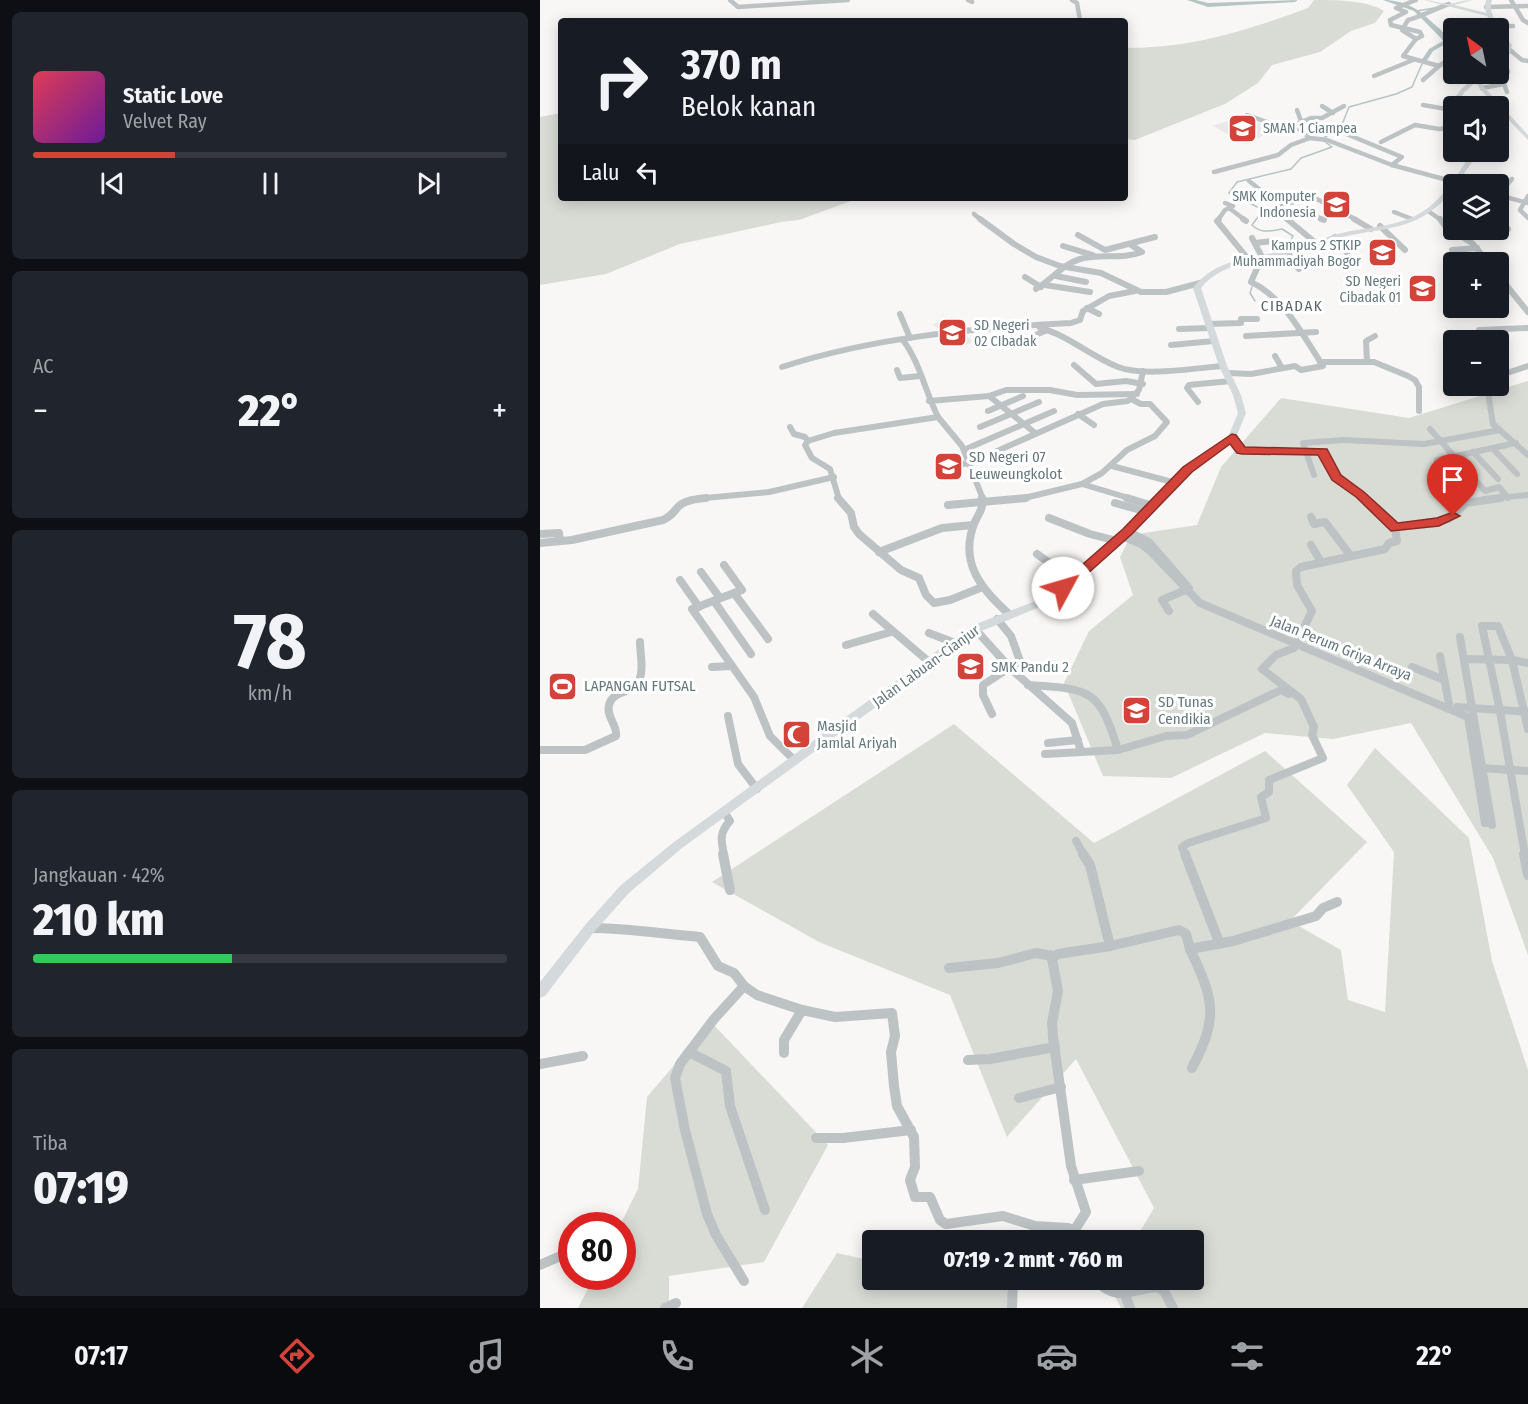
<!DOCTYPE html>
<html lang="id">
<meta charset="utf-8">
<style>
:root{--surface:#171b24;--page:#20242c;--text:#f1f3f6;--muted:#9ea1a6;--line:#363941;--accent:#d44339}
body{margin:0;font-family:"Fira Sans Condensed",sans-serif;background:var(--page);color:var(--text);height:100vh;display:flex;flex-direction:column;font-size:22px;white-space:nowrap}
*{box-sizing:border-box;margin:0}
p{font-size:20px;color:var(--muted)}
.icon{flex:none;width:33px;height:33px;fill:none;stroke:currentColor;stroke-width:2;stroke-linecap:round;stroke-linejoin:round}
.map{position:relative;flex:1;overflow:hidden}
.sheet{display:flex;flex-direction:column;gap:12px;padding:12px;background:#0d0f14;width:540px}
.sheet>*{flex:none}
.guide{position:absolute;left:18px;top:18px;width:570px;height:183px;border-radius:6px;box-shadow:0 3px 15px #0003;background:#171b24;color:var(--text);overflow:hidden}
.needle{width:39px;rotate:327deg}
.controls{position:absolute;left:903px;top:18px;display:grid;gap:12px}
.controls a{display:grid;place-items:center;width:66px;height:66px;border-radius:6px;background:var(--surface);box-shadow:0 3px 15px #0003;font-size:30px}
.speed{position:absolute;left:18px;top:1212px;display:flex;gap:12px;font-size:30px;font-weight:700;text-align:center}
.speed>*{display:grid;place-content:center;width:78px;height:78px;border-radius:50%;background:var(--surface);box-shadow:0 3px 15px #0003;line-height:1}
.speed .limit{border:9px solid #d22;background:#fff;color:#111}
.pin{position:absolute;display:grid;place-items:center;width:51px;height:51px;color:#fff;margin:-62px -26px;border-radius:50% 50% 50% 0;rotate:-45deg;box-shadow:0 0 6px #0007}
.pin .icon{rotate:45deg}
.me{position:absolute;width:66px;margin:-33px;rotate:51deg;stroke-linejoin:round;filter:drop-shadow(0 0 4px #0008)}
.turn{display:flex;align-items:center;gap:21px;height:126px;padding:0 24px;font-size:27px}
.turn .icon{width:78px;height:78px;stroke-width:2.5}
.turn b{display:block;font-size:42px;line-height:51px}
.then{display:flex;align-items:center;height:57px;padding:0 24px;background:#0003;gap:12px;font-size:22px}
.big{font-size:45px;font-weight:800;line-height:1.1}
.sheet .card{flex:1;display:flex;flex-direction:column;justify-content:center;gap:9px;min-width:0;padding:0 21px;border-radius:9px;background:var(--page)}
.sheet .dial{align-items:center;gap:0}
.dial b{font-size:78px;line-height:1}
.song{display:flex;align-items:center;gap:18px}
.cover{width:72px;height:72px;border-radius:9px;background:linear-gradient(135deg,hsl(350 70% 55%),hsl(280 70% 35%))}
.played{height:6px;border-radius:3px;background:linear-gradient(90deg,var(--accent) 30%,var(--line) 30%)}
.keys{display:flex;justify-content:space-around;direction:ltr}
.heat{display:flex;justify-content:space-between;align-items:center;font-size:33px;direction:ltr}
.charge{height:9px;border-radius:4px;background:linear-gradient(90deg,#34c759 42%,var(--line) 0)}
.trip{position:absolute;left:322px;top:1230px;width:342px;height:60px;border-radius:6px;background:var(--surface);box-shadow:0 3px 15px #0003;font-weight:800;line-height:60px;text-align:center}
.dock{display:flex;height:96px;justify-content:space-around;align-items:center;background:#090b0e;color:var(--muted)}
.dock .icon{width:42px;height:42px}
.dock .selected{color:var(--accent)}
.dock b{font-size:27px;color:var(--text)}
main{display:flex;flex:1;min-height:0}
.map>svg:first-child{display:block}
.built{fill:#e9e9e9}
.green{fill:#d9dcd5}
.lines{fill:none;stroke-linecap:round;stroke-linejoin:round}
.stream{stroke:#b6c4c6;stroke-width:1.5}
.river{fill:#b6c4c6;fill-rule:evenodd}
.minor-far3{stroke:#bdc3c5;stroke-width:4.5}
.minor-far2{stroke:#bdc3c5;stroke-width:6}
.minor-far1{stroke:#bdc3c5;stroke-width:8}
.minor{stroke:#bdc3c5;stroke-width:10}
.major{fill:#d4d9db;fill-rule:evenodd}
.highway{fill:#d4d9db;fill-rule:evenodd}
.route{fill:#d44339;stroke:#8a2c25;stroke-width:1.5}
.labels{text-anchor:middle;stroke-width:6;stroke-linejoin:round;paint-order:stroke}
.far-poi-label{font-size:14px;fill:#65787e;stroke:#fff;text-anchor:end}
.far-quarter-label{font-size:15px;letter-spacing:1.5px;fill:#57646a;stroke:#fff}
.poi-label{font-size:15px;fill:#65787e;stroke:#fff;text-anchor:start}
.street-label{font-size:15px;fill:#65787e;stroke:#fff}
</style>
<main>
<section class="sheet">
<div class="card">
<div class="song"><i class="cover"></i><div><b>Static Love</b><p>Velvet Ray</p></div></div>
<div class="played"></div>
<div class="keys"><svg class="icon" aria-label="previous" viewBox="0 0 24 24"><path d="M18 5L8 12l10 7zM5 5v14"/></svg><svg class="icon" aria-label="pause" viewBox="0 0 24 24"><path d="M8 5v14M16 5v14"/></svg><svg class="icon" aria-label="next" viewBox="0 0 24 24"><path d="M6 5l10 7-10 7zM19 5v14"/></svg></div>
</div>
<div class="card"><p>AC</p>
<div class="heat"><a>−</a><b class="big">22°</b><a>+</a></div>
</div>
<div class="card dial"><b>78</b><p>km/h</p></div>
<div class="card"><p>Jangkauan · 42%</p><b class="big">210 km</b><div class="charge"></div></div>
<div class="card"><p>Tiba</p><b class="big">07:19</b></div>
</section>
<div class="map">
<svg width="988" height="1308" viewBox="0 0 988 1308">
<rect width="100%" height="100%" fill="#f8f7f5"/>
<!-- built -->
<g class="built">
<path d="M706,115L733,131L706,144L673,126Z"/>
<path d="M412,317L426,329L422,332L434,342L418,347L393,324Z"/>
</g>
<!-- green -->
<g class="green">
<path d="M774,0C797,0 826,0 844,11L835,23L811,31L780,52L732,65L718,83L685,104L595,140L585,139V48C653,48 705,31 768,8Z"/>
<path d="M21,113V198H319L259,220L241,222L140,244L66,274L0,285V117Z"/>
<path d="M988,381V955L953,858L871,723L793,739L725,733L631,778L563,776L524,683L549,631L593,595L580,557L591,535L657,525L681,467L741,398L869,418Z"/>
<path d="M32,674L34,693L13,697L11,678Z"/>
<path d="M414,724L554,843L725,751L827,842L750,921L801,950L808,1000L845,1012L854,852L807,785L835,748L929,838L952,961L988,1070V1308H581L568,1283L571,1280H654V1240H595L614,1208L536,1059L467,1137L410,995L279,942L172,882Z"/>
<path d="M171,1022L288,1145L224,1262L129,1276V1308H38L54,1277L82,1276V1226L80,1225L98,1189L107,1097Z"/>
<path d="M297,1253L333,1261V1280H475L473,1308H262Z"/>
</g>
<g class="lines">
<!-- stream -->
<g class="stream">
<path d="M877,11L894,8"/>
<path d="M785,137L801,127L809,107L856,94L872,87L882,64"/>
<path d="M697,198L689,193L697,182L751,169L761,158L792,147L784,141"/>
<path d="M702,199L723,210L712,225C721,234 730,231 742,229L753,236L751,240L736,248L735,253"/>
<path d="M721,266L742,262L738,257"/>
<path d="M712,287L710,293L715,301"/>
</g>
<!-- river -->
<g class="river">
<path d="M647,0H656L668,3L758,0L755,2L668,7Z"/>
<path d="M843,0C865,0 879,9 894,24C900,29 906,34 909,42L893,51L886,62H882L881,61L889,49L903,41L901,38L874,11Z"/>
</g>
<!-- minor-far3 -->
<g class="minor-far3">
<path d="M190,0L198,7L308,0"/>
<path d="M428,0L432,2"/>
<path d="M532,0L537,3L540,20"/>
<path d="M876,0L856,8L866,12L850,20L851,25L880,32L882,36L876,39"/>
<path d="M971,0L983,20L988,23"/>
<path d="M909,4C894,9 883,16 868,20L862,30L876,39L863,56L899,66L903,63H914"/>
<path d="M946,7L988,6"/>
<path d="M908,28L973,26"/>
<path d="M958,45H969"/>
<path d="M970,50L982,60L988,61"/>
<path d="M834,76L873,60"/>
<path d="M883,80L899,66"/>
<path d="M964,84L967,92"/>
<path d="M942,88L964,84L968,71L958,63"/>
<path d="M883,105L912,110"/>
<path d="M782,106L793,113"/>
<path d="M757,110L761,121"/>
<path d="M707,115L735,125H754L770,138L787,140L852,165L922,184"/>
<path d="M754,125L771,118H782L804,106"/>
<path d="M804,133L862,157L852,165"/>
<path d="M841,142L875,125L899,129L910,128"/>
<path d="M674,172L738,155L751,145L770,138"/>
<path d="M709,181L737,203L748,220"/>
<path d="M958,195L988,203"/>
<path d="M958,195L972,179"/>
<path d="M771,196L817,220"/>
<path d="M988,196L980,210L988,218"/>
<path d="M700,198L722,191"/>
<path d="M739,205L754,202"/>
<path d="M689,208L705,220"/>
<path d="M888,211L901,220"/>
<path d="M854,212L872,219"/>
<path d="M434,214L441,220"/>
<path d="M747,216L768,212L784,220"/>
<path d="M678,220L685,210L693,206L685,203"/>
</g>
<!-- minor-far2 -->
<g class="minor-far2">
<path d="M440,219L474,244L496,257L520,266L561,273L601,292H626L660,283"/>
<path d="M679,219L677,221L709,260"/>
<path d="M703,219L706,221"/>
<path d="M747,219L777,244"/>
<path d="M781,219L784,220"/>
<path d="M814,219L831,229"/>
<path d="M900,219L906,227L932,243L948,262"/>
<path d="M840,226L865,250"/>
<path d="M919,234L968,229"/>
<path d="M538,235L565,250L615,237"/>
<path d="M795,237L807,253"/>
<path d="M712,238L722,257"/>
<path d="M715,243L733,241"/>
<path d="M523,246L553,255"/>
<path d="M749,252L750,258L759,269"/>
<path d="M916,260L912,250L937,248"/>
<path d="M958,275L988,312"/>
<path d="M516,276L546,282"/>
<path d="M485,277L501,287"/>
<path d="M505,285L550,292"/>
<path d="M496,289C511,280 523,264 540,259C560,253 582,260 602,252L591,245"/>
<path d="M547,308L559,314"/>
<path d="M360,314L370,338"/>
<path d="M669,324L701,323V319H717"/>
<path d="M500,328C528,335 550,356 578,367C605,377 654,368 683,366"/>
<path d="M639,329L670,328"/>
<path d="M939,330L988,328"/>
<path d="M706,336L776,332"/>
<path d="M486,339L505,331L502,329"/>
<path d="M631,345L674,341"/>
<path d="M735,356L742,368"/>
<path d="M780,362H834L868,376L875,380L879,387V411"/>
<path d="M827,362L826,341L835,336"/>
<path d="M534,365L556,384L586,381L603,384"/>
<path d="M242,367C334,337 435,328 531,323L540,320L543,311L569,296L595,291"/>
<path d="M357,370L360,378L380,376"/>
<path d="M688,373L711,374L755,366L761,370L783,366C763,336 745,298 711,282L718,266L715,259"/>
<path d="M958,376L988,366"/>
<path d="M910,386L947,387"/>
<path d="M947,386L953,424L988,455"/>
<path d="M449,396L494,432"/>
<path d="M389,401L449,396L466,390H510L537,395L597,394"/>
<path d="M658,402L647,388L649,385L691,381"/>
<path d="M448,411L483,396"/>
<path d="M538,414L554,425"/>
<path d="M398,417L422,446L443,499"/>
<path d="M250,427L254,434L265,437L268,441"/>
<path d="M440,427L499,402"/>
<path d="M890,429L945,491L959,487L968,498"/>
<path d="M692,438L702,451H782L796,478L826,499"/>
<path d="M268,441L265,445L272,458L290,469L299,499"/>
<path d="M268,441L294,433L398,417C385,391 380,363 363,340"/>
<path d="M952,448L977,474"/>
<path d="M426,449L514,411"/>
<path d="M933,452L958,479"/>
<path d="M572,466L636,483"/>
<path d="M401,467L430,463L563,404L588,401L599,390L603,371"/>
<path d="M774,475L763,443L804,440L884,444L960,430"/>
<path d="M542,484L592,499"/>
<path d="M154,499L229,492L294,477"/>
<path d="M480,499L542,484L562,473L587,450L615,436L627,422L610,404H601L591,399"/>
<path d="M923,499L897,460L976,443"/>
<path d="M944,499L988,495"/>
</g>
<!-- minor-far1 -->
<g class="minor-far1">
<path d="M298,498L311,513L314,527L319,534L361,570L379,578L386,595L394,603L410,600L440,588"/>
<path d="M442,498C444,509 438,514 434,524C419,563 442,590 469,614"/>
<path d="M587,498L613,506"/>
<path d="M824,498L855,528L909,519L926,503L961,498"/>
<path d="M922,498L925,503"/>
<path d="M575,503L608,512"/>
<path d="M408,505L486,498"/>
<path d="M771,517L774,524L785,522L810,555"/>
<path d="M509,518L550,534L577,541"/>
<path d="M587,531L609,542L649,588"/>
<path d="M0,534L19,533L20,541"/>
<path d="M582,536L601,544L611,552L660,603L928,717L945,823"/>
<path d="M0,543L32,540L123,520C130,517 133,513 138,507C145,500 157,499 166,498"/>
<path d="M771,545L781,562"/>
<path d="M339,552L402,528L433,525"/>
<path d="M497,554L515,567L538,577"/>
<path d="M184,565L202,590L152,609L214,697L230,736L255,761"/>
<path d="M161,572L180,598"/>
<path d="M140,580L159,607"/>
<path d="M194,593L228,639"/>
<path d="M174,601L211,654"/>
<path d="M629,611L622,600L648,589"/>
<path d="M333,614L388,661"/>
<path d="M435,629L471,669L532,723L541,751"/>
<path d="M389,633L415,643"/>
<path d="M920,637L952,825"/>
<path d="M306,645L351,632"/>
<path d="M900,656L909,704L907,708"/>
<path d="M925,659L972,660L988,663"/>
<path d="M172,667L192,666"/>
<path d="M872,667L904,680"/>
<path d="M488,685C550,689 559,688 578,750"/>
<path d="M917,707L988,712"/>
<path d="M452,714L443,695V685L480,661L471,636L457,619"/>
<path d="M188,716L198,764L217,789"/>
<path d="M508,743L538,740"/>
<path d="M0,750H45L76,736C78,726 66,717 69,705C73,690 90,694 97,684C105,673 100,654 100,642"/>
<path d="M505,754L578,750L626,736L647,735L741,690L749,694"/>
<path d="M941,768L988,771"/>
<path d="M536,841L544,855"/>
<path d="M184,855C181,840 179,833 190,821L184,812"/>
<path d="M645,855L642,847L648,843L726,818L721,797L729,792V780L783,758L772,735L774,727L761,699L722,669L736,655L754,648L772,611L757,585L756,571L761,567L845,549L849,543L857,541L855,528"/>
<path d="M985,855L960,711L942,626H958L972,660L988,729"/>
</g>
<!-- minor -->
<g class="minor">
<path d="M183,854L190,890"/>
<path d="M645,854L679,942"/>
<path d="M984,854L988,875"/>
<path d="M50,928C87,928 123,934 160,937L178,966L194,973L204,986L217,995L262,1010L295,1017L352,1013L355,1036L351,1052L354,1086L357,1106L374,1137L375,1167L370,1180L375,1197H390L400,1220L406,1224L463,1216L495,1226L528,1228L534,1231L538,1240"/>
<path d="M570,946L639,930L646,934L650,949L693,941L776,916L783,908L797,902"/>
<path d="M650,949C674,1000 679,1017 652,1068"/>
<path d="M409,968L458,963L496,953L513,956"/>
<path d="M204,986L174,1019L140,1064L135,1078L145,1130L167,1214L176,1235L204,1281"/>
<path d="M149,1052L186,1071L190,1106L225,1210"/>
<path d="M244,1053V1040L262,1010"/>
<path d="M428,1060L450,1059L515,1047"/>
<path d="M0,1064L43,1056"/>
<path d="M479,1098L521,1087"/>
<path d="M276,1138H303L371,1130"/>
<path d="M534,1180L599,1171"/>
<path d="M534,1231L546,1212L531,1166L513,1037L512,1023L518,991L512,959L518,954L570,946L550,865L543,854"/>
<path d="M0,1265L32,1251"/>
<path d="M555,1280C578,1303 590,1289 618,1287L624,1291L633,1308"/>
<path d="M585,1295L590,1308"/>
<path d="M125,1308L136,1303"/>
<path d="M472,1308L473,1280"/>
</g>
<!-- major -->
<g class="major">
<path d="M884,0C892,0 901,4 909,4C916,3 924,0 933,0L914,5L950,14L947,16Z"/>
<path d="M935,77H939L944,87L988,135V140L958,109V106H956L940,89L934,78Z"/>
</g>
<!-- highway -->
<g class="highway">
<path d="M946,0H952C947,17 963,32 972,45L969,56L958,63V58L964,54L966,45L958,34V28H954C949,20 943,11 946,0Z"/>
<path d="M938,74H944L924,93L916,106H914V134L912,133C898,109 920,89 938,74Z"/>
<path d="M930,152H936V156L919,181L917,184H914V189C878,233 847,226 798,238C780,243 763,251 745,255C714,261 682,263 661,288L687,366L701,395L706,413L695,440L650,472L590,533L514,601L439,632L142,848L89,893L54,932L5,996L0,998V982L46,924L81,885L134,842L431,626L506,597L584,529L644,468L688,437L698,413L693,395L679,366L653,288C677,257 714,258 749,250C768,245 786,236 806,232C831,227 860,226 882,212C903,199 916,176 930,156Z"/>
</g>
</g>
<!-- route -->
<path class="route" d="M692,434L696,435L705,447L787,449L801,475L824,492L858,523L897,518L913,512L920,516L899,526L851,531L816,497L792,480L778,455L702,454L697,453L690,444L652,472L592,534L528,591H519L517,588L519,585L583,529L643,467Z"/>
<!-- icons -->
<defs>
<symbol id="school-square" viewBox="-11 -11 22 22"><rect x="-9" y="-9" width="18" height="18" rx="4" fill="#d44339" stroke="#fff"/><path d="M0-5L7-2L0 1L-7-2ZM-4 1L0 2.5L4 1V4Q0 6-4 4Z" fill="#fff"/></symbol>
<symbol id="university-square" viewBox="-11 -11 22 22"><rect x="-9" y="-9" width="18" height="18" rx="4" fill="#d44339" stroke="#fff"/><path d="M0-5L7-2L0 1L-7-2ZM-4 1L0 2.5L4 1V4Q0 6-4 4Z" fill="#fff"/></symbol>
<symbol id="stadium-square" viewBox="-11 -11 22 22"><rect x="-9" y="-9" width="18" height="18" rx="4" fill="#d44339" stroke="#fff"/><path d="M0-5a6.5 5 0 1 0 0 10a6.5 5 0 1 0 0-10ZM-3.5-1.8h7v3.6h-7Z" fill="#fff"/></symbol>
<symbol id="mosque-square" viewBox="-11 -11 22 22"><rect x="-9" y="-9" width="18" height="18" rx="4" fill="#d44339" stroke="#fff"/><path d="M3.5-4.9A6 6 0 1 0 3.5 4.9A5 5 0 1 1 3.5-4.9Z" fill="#fff"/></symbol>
</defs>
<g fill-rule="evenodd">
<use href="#school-square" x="686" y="112" width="33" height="33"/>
<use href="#school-square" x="780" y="188" width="33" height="33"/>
<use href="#university-square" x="826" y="236" width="33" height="33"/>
<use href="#school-square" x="866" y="272" width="33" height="33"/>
<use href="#school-square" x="396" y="316" width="33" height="33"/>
<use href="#school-square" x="392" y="450" width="33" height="33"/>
<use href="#school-square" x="414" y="650" width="33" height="33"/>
<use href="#stadium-square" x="6" y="670" width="33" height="33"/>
<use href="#school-square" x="580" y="694" width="33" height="33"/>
<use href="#mosque-square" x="240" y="718" width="33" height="33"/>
</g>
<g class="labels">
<!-- far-poi labels -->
<g class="far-poi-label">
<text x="723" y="133" text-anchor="start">SMAN 1 Ciampea</text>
<text x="776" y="201">SMK Komputer<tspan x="776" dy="16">Indonesia</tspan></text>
<text x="821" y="250">Kampus 2 STKIP<tspan x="821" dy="16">Muhammadiyah Bogor</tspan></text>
<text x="861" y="286">SD Negeri<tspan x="861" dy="16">Cibadak 01</tspan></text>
<text x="434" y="330" text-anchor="start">SD Negeri<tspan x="434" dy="16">02 CIbadak</tspan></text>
</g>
<!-- far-quarter labels -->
<g class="far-quarter-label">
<text x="752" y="311">CIBADAK</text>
</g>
<!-- poi labels -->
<g class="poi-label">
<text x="429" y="462">SD Negeri 07<tspan x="429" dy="17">Leuweungkolot</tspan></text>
<text x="451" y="672">SMK Pandu 2</text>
<text x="44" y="691">LAPANGAN FUTSAL</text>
<text x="618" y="707">SD Tunas<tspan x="618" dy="17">Cendikia</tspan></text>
<text x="277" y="731">Masjid<tspan x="277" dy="17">Jamlal Ariyah</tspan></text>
</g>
<!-- street labels -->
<g class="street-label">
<text transform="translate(801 648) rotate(22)" y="5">Jalan Perum Griya Arraya</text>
<text transform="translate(386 666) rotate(-36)" y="5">Jalan Labuan-Cianjur</text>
</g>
</g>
</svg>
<div class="controls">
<a><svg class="needle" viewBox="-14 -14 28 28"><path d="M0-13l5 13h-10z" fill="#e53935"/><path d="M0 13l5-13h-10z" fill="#9ea1a6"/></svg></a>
<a><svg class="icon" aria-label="sound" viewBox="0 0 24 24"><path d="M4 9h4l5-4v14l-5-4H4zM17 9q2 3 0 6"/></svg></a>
<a><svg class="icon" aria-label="layers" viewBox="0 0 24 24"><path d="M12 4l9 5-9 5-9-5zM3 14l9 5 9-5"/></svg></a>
<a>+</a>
<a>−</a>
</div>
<div class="speed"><div class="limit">80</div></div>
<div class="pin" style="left:913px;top:516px;background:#d93025"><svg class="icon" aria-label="arrive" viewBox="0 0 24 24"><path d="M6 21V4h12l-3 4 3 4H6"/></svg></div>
<svg class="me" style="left:523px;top:588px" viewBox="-20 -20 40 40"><circle r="19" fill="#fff"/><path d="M0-13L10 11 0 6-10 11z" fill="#d44339"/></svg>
<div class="trip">07:19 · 2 mnt · 760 m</div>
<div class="guide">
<div class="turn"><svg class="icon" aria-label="right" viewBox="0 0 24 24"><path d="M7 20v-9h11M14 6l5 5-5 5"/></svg><div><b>370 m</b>Belok kanan</div></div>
<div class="then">Lalu<svg class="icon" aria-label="left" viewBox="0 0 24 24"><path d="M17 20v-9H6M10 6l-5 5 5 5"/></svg></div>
</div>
</div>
</main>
<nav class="dock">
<b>07:17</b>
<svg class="icon selected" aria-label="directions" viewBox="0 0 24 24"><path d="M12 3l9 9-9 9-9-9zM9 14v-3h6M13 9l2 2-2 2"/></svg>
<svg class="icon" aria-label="music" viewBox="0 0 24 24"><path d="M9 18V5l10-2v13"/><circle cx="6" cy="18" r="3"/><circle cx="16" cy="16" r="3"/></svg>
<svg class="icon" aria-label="phone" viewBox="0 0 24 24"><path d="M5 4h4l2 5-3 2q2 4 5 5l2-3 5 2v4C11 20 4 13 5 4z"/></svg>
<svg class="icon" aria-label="climate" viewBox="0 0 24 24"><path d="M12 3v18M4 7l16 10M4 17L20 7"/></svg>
<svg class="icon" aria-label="car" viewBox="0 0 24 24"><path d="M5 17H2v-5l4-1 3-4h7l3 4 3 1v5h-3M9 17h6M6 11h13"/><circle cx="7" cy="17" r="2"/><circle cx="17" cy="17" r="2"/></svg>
<svg class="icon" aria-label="filters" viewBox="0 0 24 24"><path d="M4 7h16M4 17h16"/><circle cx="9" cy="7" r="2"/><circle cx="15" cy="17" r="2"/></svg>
<b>22°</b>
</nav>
